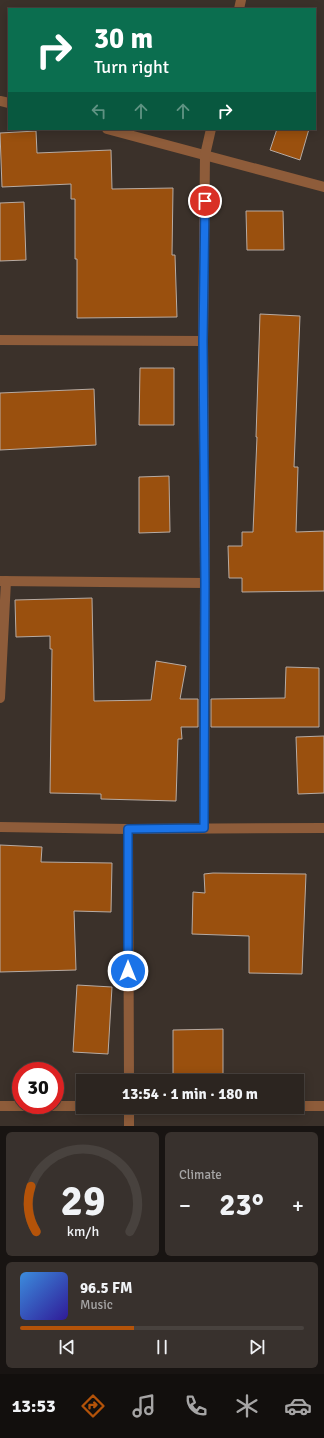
<!DOCTYPE html>
<meta charset="utf-8">
<style>
:root{--surface:#2c2520;--page:#38312d;--text:#f1f3f6;--muted:#a6a5a5;--line:#48423e;--accent:#b45309}
body{margin:0;font-family:Signika,sans-serif;background:var(--page);color:var(--text);height:100vh;display:flex;flex-direction:column;font-size:15px;white-space:nowrap}
*{box-sizing:border-box;margin:0}
p{font-size:13px;color:var(--muted)}
.icon{flex:none;width:22px;height:22px;fill:none;stroke:currentColor;stroke-width:2;stroke-linecap:round;stroke-linejoin:round}
.map{position:relative;height:1126px;overflow:hidden}
.drawer{display:flex;flex-direction:column;gap:6px;padding:6px;background:#181412;flex:1}
.drawer>*{flex:none}
.hud{position:absolute;left:8px;top:8px;width:308px;height:122px;border-radius:0px;box-shadow:0 2px 10px #0003,0 0 0 1px var(--line);background:#0b6e4f;color:#fff;overflow:hidden}
.speed{position:absolute;left:12px;top:1062px;display:flex;gap:8px;font-size:20px;font-weight:700;text-align:center}
.speed>*{display:grid;place-content:center;width:52px;height:52px;border-radius:50%;background:var(--surface);box-shadow:0 2px 10px #0003,0 0 0 1px var(--line);line-height:1}
.speed .limit{border:6px solid #d22;background:#fff;color:#111}
.pin{position:absolute;display:grid;place-items:center;width:34px;height:34px;color:#fff;margin:-17px;border:2px solid #fff;border-radius:50%;box-shadow:0 1px 4px #0007}
.me{position:absolute;width:44px;margin:-22px;rotate:0deg;stroke-linejoin:round;filter:drop-shadow(0 0 3px #0008)}
.turn{display:flex;align-items:center;gap:14px;height:84px;padding:0 20px;font-size:18px}
.turn .icon{width:52px;height:52px;stroke-width:2.5}
.turn b{display:block;font-size:28px;line-height:34px}
.lanes{display:flex;align-items:center;height:38px;padding:0 20px;background:#0003;justify-content:center;gap:20px;direction:ltr}
.lanes .off{opacity:.35}
.big{font-size:30px;font-weight:700;line-height:1.1}
.drawer .widget{flex:1;display:flex;flex-direction:column;justify-content:center;gap:6px;min-width:0;padding:0 14px;border-radius:6px;background:var(--page)}
.drawer .dial{align-items:center;gap:0}
.dial svg{height:104px;overflow:visible;fill:none;stroke:var(--line);stroke-width:7;stroke-linecap:round;text-anchor:middle}
.dial text{fill:var(--text);stroke:none}
.song{display:flex;align-items:center;gap:12px}
.cover{width:48px;height:48px;border-radius:6px;background:linear-gradient(135deg,hsl(210 70% 55%),hsl(250 70% 35%))}
.played{height:4px;border-radius:2px;background:linear-gradient(90deg,var(--accent) 40%,var(--line) 40%)}
.keys{display:flex;justify-content:space-around;direction:ltr}
.heat{display:flex;justify-content:space-between;align-items:center;font-size:22px;direction:ltr}
.drawer .tiles{flex:1;display:grid;gap:6px;grid-template-columns:1fr 1fr}
.widget:last-child{grid-column:span 2}
.trip{position:absolute;left:76px;top:1074px;width:228px;height:40px;border-radius:0px;background:var(--surface);box-shadow:0 2px 10px #0003,0 0 0 1px var(--line);font-weight:700;line-height:40px;text-align:center}
.dock{display:flex;height:64px;justify-content:space-around;align-items:center;background:#120f0d;color:var(--muted)}
.dock .icon{width:28px;height:28px}
.dock .on{color:var(--accent)}
.dock b{font-size:18px;color:var(--text)}
.map>svg:first-child{display:block}
.building{fill:#9a500e;stroke:#b7aba3}
.lines{fill:none;stroke-linecap:round;stroke-linejoin:round}
.minor{stroke:#8e5c3a;stroke-width:10}
.route-casing{stroke:#114b97;stroke-width:10}
.route{stroke:#1a73e8;stroke-width:7}
</style>
<div class="map">
<svg width="324" height="1126" viewBox="0 0 324 1126">
<rect width="100%" height="100%" fill="#3b312a"/>
<!-- building -->
<g class="building">
<path d="M277,129H309L300,160L270,150Z"/>
<path d="M36,131L37,153L111,150L112,189L173,188L172,255H175L177,317L77,318V259H75V199H71V184L2,187L0,133Z"/>
<path d="M24,202L26,260L0,261V203Z"/>
<path d="M246,211H283L284,250H247Z"/>
<path d="M260,314L300,316L294,467H298L296,532L324,531V591L242,592V578H229L228,546H242V532H253L257,437H256Z"/>
<path d="M140,368H174V425H139Z"/>
<path d="M94,389L96,445L0,450V393Z"/>
<path d="M169,476L170,532L139,533V477Z"/>
<path d="M92,598L94,701L151,700L156,661L186,666L180,699H198V727H181L182,739H178L176,801L101,799V794L50,793L52,649H50V636L16,637L15,600Z"/>
<path d="M286,667L319,668V727H211V699L285,698Z"/>
<path d="M324,736V793L298,794L296,737Z"/>
<path d="M0,845L42,847L41,862L112,863L111,912L74,911L76,970L0,972Z"/>
<path d="M213,873L306,874L302,974L249,973V936L192,934L193,892L205,893L204,874Z"/>
<path d="M77,985L112,987L108,1054L73,1052Z"/>
<path d="M223,1029V1081H173V1030Z"/>
</g>
<g class="lines">
<!-- minor -->
<g class="minor">
<path d="M239,9L241,0"/>
<path d="M0,101L9,103"/>
<path d="M107,129L324,187"/>
<path d="M0,340L203,341"/>
<path d="M0,581L205,583"/>
<path d="M0,698L6,581"/>
<path d="M0,827L128,829L324,828"/>
<path d="M204,828L205,583L203,341L205,155L211,129"/>
<path d="M128,829L129,1081"/>
<path d="M0,1106H83"/>
<path d="M297,1106H324"/>
<path d="M129,1126V1107"/>
</g>
</g>
<g class="lines">
<defs>
<path id="route" d="M128,971V829L204,828L205,583L203,341L205,201"/>
</defs>
<!-- route casing -->
<use href="#route" class="route-casing"/>
<!-- route -->
<use href="#route" class="route"/>
</g>
</svg>
<div class="speed"><div class="limit">30</div></div>
<div class="pin" style="left:205px;top:201px;background:#d93025"><svg class="icon" aria-label="arrive" viewBox="0 0 24 24"><path d="M6 21V4h12l-3 4 3 4H6"/></svg></div>
<svg class="me" style="left:128px;top:971px" viewBox="-20 -20 40 40"><circle r="17" fill="#1a73e8" stroke="#fff" stroke-width="3"/><path d="M0-11L8 9 0 5-8 9z" fill="#fff"/></svg>
<div class="trip">13:54 · 1 min · 180 m</div>
<div class="hud">
<div class="turn"><svg class="icon" aria-label="right" viewBox="0 0 24 24"><path d="M7 20v-9h11M14 6l5 5-5 5"/></svg><div><b>30 m</b>Turn right</div></div>
<div class="lanes"><svg class="icon off" aria-label="left" viewBox="0 0 24 24"><path d="M17 20v-9H6M10 6l-5 5 5 5"/></svg><svg class="icon off" aria-label="ahead" viewBox="0 0 24 24"><path d="M12 20V5M6 11l6-6 6 6"/></svg><svg class="icon off" aria-label="ahead" viewBox="0 0 24 24"><path d="M12 20V5M6 11l6-6 6 6"/></svg><svg class="icon" aria-label="right" viewBox="0 0 24 24"><path d="M7 20v-9h11M14 6l5 5-5 5"/></svg></div>
</div>
</div>
<section class="drawer">
<div class="tiles">
<div class="widget dial"><svg viewBox="0 0 100 80">
<path d="M14 69A42 42 0 1 1 86 69"/>
<path d="M14 69A42 42 0 0 1 10 34" stroke="#b45309"/>
<text x="50" y="56" font-size="32" font-weight="700">29</text>
<text x="50" y="72" font-size="11">km/h</text>
</svg></div>
<div class="widget"><p>Climate</p>
<div class="heat"><a>−</a><b class="big">23°</b><a>+</a></div>
</div>
<div class="widget">
<div class="song"><i class="cover"></i><div><b>96.5 FM</b><p>Music</p></div></div>
<div class="played"></div>
<div class="keys"><svg class="icon" aria-label="previous" viewBox="0 0 24 24"><path d="M18 5L8 12l10 7zM5 5v14"/></svg><svg class="icon" aria-label="pause" viewBox="0 0 24 24"><path d="M8 5v14M16 5v14"/></svg><svg class="icon" aria-label="next" viewBox="0 0 24 24"><path d="M6 5l10 7-10 7zM19 5v14"/></svg></div>
</div>
</div>
</section>
<nav class="dock">
<b>13:53</b>
<svg class="icon on" aria-label="directions" viewBox="0 0 24 24"><path d="M12 3l9 9-9 9-9-9zM9 14v-3h6M13 9l2 2-2 2"/></svg>
<svg class="icon" aria-label="music" viewBox="0 0 24 24"><path d="M9 18V5l10-2v13"/><circle cx="6" cy="18" r="3"/><circle cx="16" cy="16" r="3"/></svg>
<svg class="icon" aria-label="phone" viewBox="0 0 24 24"><path d="M5 4h4l2 5-3 2q2 4 5 5l2-3 5 2v4C11 20 4 13 5 4z"/></svg>
<svg class="icon" aria-label="climate" viewBox="0 0 24 24"><path d="M12 3v18M4 7l16 10M4 17L20 7"/></svg>
<svg class="icon" aria-label="car" viewBox="0 0 24 24"><path d="M5 17H2v-5l4-1 3-4h7l3 4 3 1v5h-3M9 17h6M6 11h13"/><circle cx="7" cy="17" r="2"/><circle cx="17" cy="17" r="2"/></svg>
</nav>
